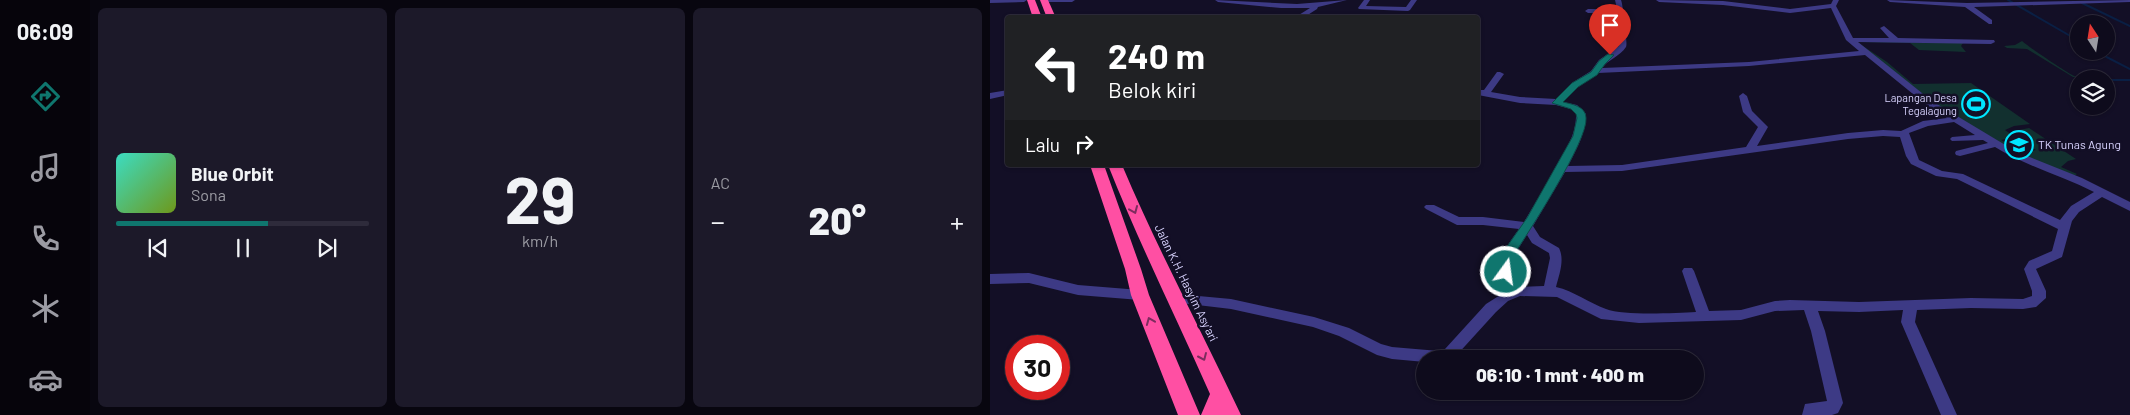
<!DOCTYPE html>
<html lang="id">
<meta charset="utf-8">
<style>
:root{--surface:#0e0b1c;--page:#1c1929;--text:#f1f3f6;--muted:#9b9ba3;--line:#2e2b3b;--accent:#0f766e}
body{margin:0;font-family:Barlow,sans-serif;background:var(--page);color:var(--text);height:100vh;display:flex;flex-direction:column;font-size:19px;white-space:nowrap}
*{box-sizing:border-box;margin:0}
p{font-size:16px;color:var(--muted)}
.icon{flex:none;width:28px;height:28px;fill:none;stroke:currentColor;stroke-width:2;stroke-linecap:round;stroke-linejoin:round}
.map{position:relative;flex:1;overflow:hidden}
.drawer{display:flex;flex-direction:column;gap:8px;padding:8px;background:#08060f;width:900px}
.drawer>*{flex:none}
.guide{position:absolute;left:15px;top:15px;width:475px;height:152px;border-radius:5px;box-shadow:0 1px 4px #0004,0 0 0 1px var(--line);background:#202124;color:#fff;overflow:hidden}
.needle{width:32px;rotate:348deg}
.buttons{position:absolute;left:1080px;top:15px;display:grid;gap:10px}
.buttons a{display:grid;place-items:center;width:45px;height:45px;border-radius:50%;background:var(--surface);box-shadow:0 1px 4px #0004,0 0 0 1px var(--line);font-size:25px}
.speed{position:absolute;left:15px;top:335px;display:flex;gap:10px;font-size:25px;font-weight:700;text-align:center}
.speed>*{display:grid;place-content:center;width:65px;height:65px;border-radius:50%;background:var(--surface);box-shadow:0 1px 4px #0004,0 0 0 1px var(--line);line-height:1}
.speed .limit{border:8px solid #d22;background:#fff;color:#111}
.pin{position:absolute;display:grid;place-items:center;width:42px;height:42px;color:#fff;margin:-51px -21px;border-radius:50% 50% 50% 0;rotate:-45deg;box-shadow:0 0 5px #0007}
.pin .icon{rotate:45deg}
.me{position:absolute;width:55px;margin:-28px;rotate:14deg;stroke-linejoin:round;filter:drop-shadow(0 0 4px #0008)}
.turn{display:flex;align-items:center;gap:18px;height:105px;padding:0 20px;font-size:22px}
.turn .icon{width:65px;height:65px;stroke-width:2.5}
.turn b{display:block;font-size:35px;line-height:42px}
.then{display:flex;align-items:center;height:48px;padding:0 20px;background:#0003;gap:10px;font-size:19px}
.big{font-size:38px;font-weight:800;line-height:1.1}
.drawer .widget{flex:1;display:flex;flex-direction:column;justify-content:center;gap:8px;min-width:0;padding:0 18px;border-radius:8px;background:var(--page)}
.drawer .dial{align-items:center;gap:0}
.dial b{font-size:65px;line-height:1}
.song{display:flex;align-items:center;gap:15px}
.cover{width:60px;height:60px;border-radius:8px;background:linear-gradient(135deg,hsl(170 70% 55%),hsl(80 70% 35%))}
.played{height:5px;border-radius:2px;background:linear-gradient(90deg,var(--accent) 60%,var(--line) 60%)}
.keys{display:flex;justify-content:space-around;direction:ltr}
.heat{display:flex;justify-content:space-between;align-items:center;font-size:28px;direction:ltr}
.drawer .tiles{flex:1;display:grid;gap:8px;grid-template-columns:repeat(3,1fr)}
.trip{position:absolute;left:426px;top:350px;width:288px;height:50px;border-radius:25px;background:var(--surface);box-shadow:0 1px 4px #0004,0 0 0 1px var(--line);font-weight:800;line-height:50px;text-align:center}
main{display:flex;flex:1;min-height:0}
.tab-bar{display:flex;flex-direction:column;width:90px;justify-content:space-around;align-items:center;background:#06040b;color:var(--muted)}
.tab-bar .icon{width:35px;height:35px}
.tab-bar .selected{color:var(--accent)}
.tab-bar b{font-size:22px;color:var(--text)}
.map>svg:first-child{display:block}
.green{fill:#12302f;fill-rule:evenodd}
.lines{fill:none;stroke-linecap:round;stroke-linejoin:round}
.stream{stroke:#0a1f44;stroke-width:2}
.minor{fill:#3d3a85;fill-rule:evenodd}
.highway{fill:#ff4fa3;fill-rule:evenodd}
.oneway{stroke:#7d2c5e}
.route{fill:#0f766e;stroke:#0a4d48}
.labels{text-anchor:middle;stroke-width:5;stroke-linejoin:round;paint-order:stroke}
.far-poi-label{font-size:11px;fill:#d9d4ff;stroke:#130f26;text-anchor:end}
.poi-label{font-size:12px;fill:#d9d4ff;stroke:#130f26;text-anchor:start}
.street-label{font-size:12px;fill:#d9d4ff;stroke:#130f26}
</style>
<main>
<nav class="tab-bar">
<b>06:09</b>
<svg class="icon selected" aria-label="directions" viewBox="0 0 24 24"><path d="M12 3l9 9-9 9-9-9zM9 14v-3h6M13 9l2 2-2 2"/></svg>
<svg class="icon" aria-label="music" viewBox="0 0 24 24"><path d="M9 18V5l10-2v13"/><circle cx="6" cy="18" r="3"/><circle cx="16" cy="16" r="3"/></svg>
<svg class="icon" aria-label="phone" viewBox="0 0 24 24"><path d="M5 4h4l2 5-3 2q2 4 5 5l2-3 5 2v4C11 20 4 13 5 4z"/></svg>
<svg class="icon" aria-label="climate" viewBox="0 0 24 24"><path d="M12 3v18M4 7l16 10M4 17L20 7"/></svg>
<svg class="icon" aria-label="car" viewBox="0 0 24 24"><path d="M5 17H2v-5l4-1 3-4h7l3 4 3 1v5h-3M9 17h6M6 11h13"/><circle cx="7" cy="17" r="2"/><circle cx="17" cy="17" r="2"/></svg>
</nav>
<section class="drawer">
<div class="tiles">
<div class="widget">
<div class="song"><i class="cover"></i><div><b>Blue Orbit</b><p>Sona</p></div></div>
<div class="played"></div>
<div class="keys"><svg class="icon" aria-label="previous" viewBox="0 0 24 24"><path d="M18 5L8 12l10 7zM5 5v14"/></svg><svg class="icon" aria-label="pause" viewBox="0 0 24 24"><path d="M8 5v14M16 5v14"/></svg><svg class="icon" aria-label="next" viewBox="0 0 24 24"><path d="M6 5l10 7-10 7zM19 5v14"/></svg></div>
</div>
<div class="widget dial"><b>29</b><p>km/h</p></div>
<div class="widget"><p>AC</p>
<div class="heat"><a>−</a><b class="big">20°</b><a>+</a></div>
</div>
</div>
</section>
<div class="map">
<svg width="1140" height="415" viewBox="0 0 1140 415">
<rect width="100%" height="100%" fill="#130f26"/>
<!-- green -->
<g class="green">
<path d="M863,41L973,43L971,46L976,52L929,50L920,43L867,42L897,62L923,84L981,83L1040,124L1024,126L1015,130L1022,135L1029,130L1039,128L1086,159L1078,161L1071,167L1087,174L1084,176L1032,155L951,108ZM1025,137L1046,150L1031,153L1011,140Z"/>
<path d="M1032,41C1036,45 1077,73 1084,76C1092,79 1103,77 1111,79L1083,77L1037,49L1017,48L1014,46L1025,45Z"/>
</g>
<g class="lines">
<!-- stream -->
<g class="stream">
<path d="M1018,0L1089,41"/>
<path d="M1092,3L1140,26"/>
<path d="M1105,51L1140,69"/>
<path d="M1116,80H1140"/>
</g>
<!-- minor -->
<g class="minor">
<path d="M0,0H37L34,2L0,3Z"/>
<path d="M51,0H85L82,2H54Z"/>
<path d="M225,0L307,4L357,0L328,7L327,9L313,18H304L320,8H291L228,2Z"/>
<path d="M374,0H380L376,6L416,7L421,0H427L420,10L418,11L369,9L368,8Z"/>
<path d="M625,0H631C633,5 638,44 636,47C630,56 618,60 612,68L759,62L869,51L856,40L841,8L800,13L733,5L669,2L666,0L733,1L800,9L841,4L843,0H849L846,6L863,38H899L890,28L894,26L908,38L1004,40L1005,42L1001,44L868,42L942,101L1027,152L1092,178L1140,202V211L1112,197L1089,212L1082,221L1072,257L1046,269L1056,291V298L1046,307L1033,309L981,308L927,310L925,322L967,415H951L911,322L913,310L869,312L828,311L835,331L853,403L848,413L842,415H812L815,404L837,401L821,331L814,310L785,311L751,320L649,323L611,319L567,297L530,296L518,301L506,312L465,357L435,359V362L402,359L387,355L349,336L323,327L241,309L182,302L180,299L182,296L187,294L241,299L324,317L359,328L391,344L402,347L449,351L455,349L496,304L515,292C508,260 510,255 529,229L493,225H467L436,209L434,207L436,205H444L469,217H493L534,222C545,204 556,185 565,168C575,151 587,134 586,114L581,109L566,105L530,103L488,95V90H494L507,72H510L514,74L501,92L530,97L566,99L582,83L601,71L609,60L629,46L630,41L626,26L627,13H598L595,11L598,9H627ZM875,55L939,107L924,109V113L947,112L957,118L933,121L911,131L893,130L858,133L767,146L778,127L762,111L757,96L753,93L749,96L753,112L768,127L756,147L632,165L578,166C586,150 596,133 596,114L587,105L573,102L588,87L608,73L759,66ZM964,122L985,135L962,137L960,139L962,141L993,140L998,143L966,151L965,153L966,155L970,156L1005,147C1036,166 1072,176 1104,192L1081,206L1070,220L973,174L952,171L929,160L919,133L938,126ZM893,136L910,137L916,156L921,164L946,176L967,179L1068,229L1062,251L1039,261L1034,269L1042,291V296L1033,299L981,298L869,302L800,300L785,301L751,310L719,311L704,271L702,268H694L692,271L706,312C685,313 634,316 616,309C599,303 584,291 566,287C569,275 575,260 569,248L550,237L543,226L575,172L632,171L858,139ZM537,235L542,243L559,253L560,258L554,286L527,287C521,263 523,255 537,235Z"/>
<path d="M897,0L977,3L1140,0V2L984,7L1002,20V24H999L975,7L900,2Z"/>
<path d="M18,90V95L0,99V93Z"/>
<path d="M39,273L88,285L150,290L155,292L157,295L155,298L150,300L88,295L39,283L0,284V274Z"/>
</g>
<!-- highway -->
<g class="highway">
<path d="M37,0H45L52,18H43Z"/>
<path d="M50,0H58L66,18H57Z"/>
<path d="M100,165H114L151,269L159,295L210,415H188L141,295L135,269Z"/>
<path d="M118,165H132C168,250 212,332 251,415H211L220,394C186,317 149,243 118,165Z"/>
</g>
</g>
<!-- one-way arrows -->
<defs><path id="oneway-chevron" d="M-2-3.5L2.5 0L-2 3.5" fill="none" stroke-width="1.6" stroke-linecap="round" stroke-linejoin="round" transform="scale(1.25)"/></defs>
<g class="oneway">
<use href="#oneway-chevron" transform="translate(144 210) rotate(67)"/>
<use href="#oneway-chevron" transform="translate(160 321) rotate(-112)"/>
<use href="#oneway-chevron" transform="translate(213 357) rotate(66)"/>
</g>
<!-- route -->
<path class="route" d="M618,54L624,55L615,64L607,75L588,87L573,102C581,104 596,106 596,118C598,141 538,233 523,256C521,262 524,270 520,275H511L508,262L511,255L537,218L583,136L587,118L586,114L581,109L562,103L582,83L601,72L609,61Z"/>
<!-- icons -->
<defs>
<symbol id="stadium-ring" viewBox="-11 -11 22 22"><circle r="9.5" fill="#130f26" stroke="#00e5ff" stroke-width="1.5"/><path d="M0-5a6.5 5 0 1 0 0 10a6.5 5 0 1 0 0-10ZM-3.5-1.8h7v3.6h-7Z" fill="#00e5ff"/></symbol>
<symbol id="school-ring" viewBox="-11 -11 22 22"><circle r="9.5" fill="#130f26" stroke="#00e5ff" stroke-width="1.5"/><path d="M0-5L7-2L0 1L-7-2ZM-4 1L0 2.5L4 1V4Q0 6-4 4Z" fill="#00e5ff"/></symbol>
</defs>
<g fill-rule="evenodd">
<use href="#stadium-ring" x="970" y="88" width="32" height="32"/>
<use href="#school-ring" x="1013" y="129" width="32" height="32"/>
</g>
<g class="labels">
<!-- far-poi labels -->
<g class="far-poi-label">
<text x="967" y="102">Lapangan Desa<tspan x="967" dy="13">Tegalagung</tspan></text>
</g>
<!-- poi labels -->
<g class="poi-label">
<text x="1048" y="149">TK Tunas Agung</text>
</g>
<!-- street labels -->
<g class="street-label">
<text transform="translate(196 283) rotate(64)" y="4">Jalan K.H. Hasyim Asy'ari</text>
</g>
</g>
</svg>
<div class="buttons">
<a><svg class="needle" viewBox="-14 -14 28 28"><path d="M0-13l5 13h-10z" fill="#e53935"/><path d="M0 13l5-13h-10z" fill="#9b9ba3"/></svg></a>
<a><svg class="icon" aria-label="layers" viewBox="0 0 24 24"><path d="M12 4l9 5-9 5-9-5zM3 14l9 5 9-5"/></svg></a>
</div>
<div class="speed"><div class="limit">30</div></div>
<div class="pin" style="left:620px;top:55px;background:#d93025"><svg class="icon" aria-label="arrive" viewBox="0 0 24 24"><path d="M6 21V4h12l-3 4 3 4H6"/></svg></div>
<svg class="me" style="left:516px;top:272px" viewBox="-20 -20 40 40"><circle r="17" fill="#0f766e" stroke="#fff" stroke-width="3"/><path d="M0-11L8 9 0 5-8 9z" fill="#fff"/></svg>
<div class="trip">06:10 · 1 mnt · 400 m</div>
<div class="guide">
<div class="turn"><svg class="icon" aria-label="left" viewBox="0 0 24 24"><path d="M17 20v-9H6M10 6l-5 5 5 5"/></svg><div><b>240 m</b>Belok kiri</div></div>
<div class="then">Lalu<svg class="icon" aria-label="right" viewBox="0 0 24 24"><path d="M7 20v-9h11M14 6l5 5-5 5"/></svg></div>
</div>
</div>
</main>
